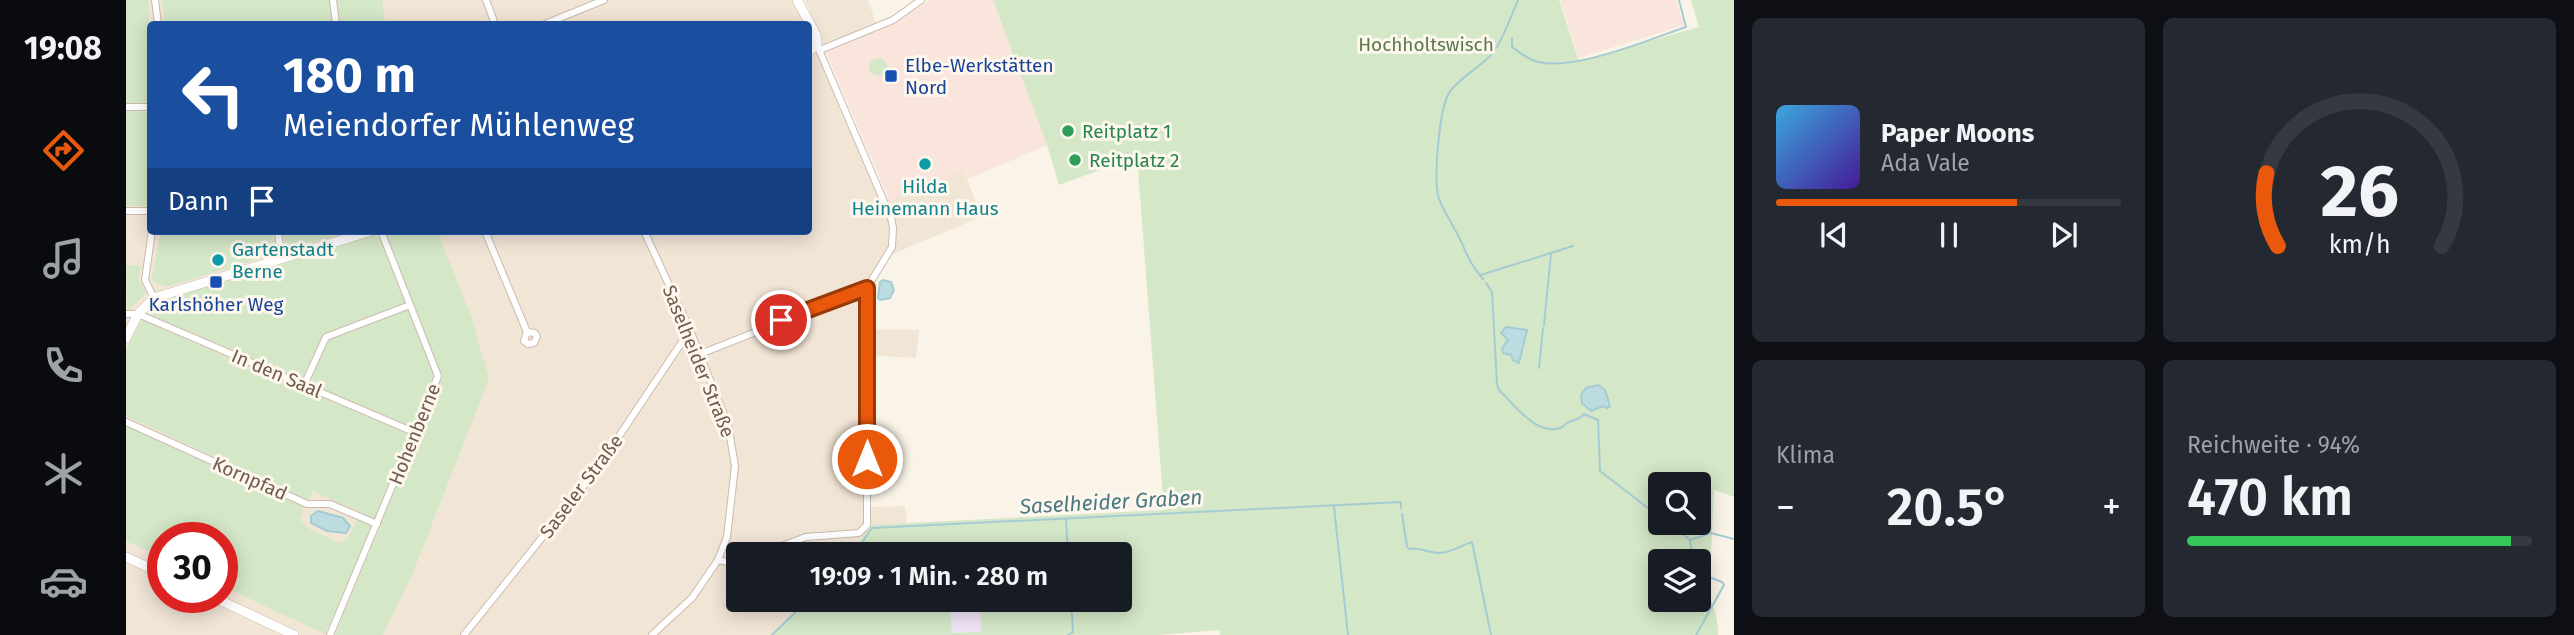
<!DOCTYPE html>
<html lang="de">
<meta charset="utf-8">
<style>
:root{--surface:#171b24;--page:#242831;--text:#f1f3f6;--muted:#9ea1a6;--line:#363941;--accent:#ea580c}
body{margin:0;font-family:"Fira Sans",sans-serif;background:var(--page);color:var(--text);height:100vh;display:flex;flex-direction:column;font-size:26px;white-space:nowrap}
*{box-sizing:border-box;margin:0}
p{font-size:23px;color:var(--muted)}
.icon{flex:none;width:38px;height:38px;fill:none;stroke:currentColor;stroke-width:2;stroke-linecap:round;stroke-linejoin:round}
.map{position:relative;flex:1;overflow:hidden}
.panel{display:flex;flex-direction:column;gap:18px;padding:18px;background:#0d0f14;width:840px}
.panel>*{flex:none}
.hud{position:absolute;left:21px;top:21px;width:665px;height:214px;border-radius:7px;box-shadow:0 4px 18px #0003;background:#1a4fa0;color:#fff;overflow:hidden}
.controls{position:absolute;left:1522px;top:472px;display:grid;gap:14px}
.controls a{display:grid;place-items:center;width:63px;height:63px;border-radius:7px;background:var(--surface);box-shadow:0 4px 18px #0003;font-size:35px}
.speed{position:absolute;left:21px;top:522px;display:flex;gap:14px;font-size:35px;font-weight:700;text-align:center}
.speed>*{display:grid;place-content:center;width:91px;height:91px;border-radius:50%;background:var(--surface);box-shadow:0 4px 18px #0003;line-height:1}
.speed .limit{border:10px solid #d22;background:#fff;color:#111}
.pin{position:absolute;display:grid;place-items:center;width:60px;height:60px;color:#fff;margin:-30px;border:4px solid #fff;border-radius:50%;box-shadow:0 2px 7px #0007}
.me{position:absolute;width:77px;margin:-38px;rotate:0deg;stroke-linejoin:round;filter:drop-shadow(0 0 5px #0008)}
.turn{display:flex;align-items:center;gap:24px;height:147px;padding:0 21px;font-size:32px}
.turn .icon{width:91px;height:91px;stroke-width:2.5}
.turn b{display:block;font-size:49px;line-height:60px}
.then{display:flex;align-items:center;height:66px;padding:0 21px;background:#0003;gap:14px;font-size:26px}
.big{font-size:52px;font-weight:600;line-height:1.1}
.panel .widget{flex:1;display:flex;flex-direction:column;justify-content:center;gap:10px;min-width:0;padding:0 24px;border-radius:10px;background:var(--page)}
.panel .dial{align-items:center;gap:0}
.dial svg{height:182px;overflow:visible;fill:none;stroke:var(--line);stroke-width:7;stroke-linecap:round;text-anchor:middle}
.dial text{fill:var(--text);stroke:none}
.song{display:flex;align-items:center;gap:21px}
.cover{width:84px;height:84px;border-radius:10px;background:linear-gradient(135deg,hsl(200 70% 55%),hsl(260 70% 35%))}
.played{height:7px;border-radius:4px;background:linear-gradient(90deg,var(--accent) 70%,var(--line) 70%)}
.keys{display:flex;justify-content:space-around;direction:ltr}
.heat{display:flex;justify-content:space-between;align-items:center;font-size:38px;direction:ltr}
.charge{height:10px;border-radius:5px;background:linear-gradient(90deg,#34c759 94%,var(--line) 0)}
.panel .tiles{flex:1;display:grid;gap:18px;grid-template-columns:repeat(2,1fr)}
.trip{position:absolute;left:600px;top:542px;width:406px;height:70px;border-radius:7px;background:var(--surface);box-shadow:0 4px 18px #0003;font-weight:600;line-height:70px;text-align:center}
main{display:flex;flex:1;min-height:0}
.tabs{display:flex;flex-direction:column;width:126px;justify-content:space-around;align-items:center;background:#090b0e;color:var(--muted)}
.tabs .icon{width:49px;height:49px}
.tabs .selected{color:var(--accent)}
.tabs b{font-size:32px;color:var(--text)}
.map>svg:first-child{display:block}
.residential{fill:#f1e5d6;fill-rule:evenodd}
.commercial{fill:#f9e5dc}
.education{fill:#f0e4f7}
.green{fill:#d4e7c7;fill-rule:evenodd}
.water{fill:#bddce2;stroke:#a5cbd3;stroke-width:2}
.lines{fill:none;stroke-linecap:round;stroke-linejoin:round}
.stream{stroke:#a5cbd3;stroke-width:2}
.street-casing{stroke:#cbbbae;stroke-width:8}
.secondary-casing{stroke:#cfbdaf;stroke-width:10}
.street{stroke:#fff;stroke-width:6}
.secondary{stroke:#fff;stroke-width:9}
.route-casing{stroke:#983908;stroke-width:18}
.route{stroke:#ea580c;stroke-width:12}
.transit-dot{fill:#1a4fb4;stroke:#fdf7ed;stroke-width:2.5}
.leisure-dot{fill:#2e9e5b;stroke:#fdf7ed;stroke-width:2.5}
.culture-dot{fill:#0f9aa8;stroke:#fdf7ed;stroke-width:2.5}
.labels{text-anchor:middle;stroke-width:6;stroke-linejoin:round;paint-order:stroke}
.park-label{font-size:19px;fill:#587b4a;stroke:#fdf7ed}
.transit-label{font-size:19px;fill:#164399;stroke:#fdf7ed;text-anchor:start}
.leisure-label{font-size:19px;fill:#27864d;stroke:#fdf7ed;text-anchor:start}
.culture-label{font-size:19px;fill:#0d838f;stroke:#fdf7ed}
.street-label{font-size:19px;fill:#725b4e;stroke:#fdf7ed}
.water-label{font-size:21px;font-style:italic;fill:#4a7983;stroke:#fdf7ed}
</style>
<main>
<nav class="tabs">
<b>19:08</b>
<svg class="icon selected" aria-label="directions" viewBox="0 0 24 24"><path d="M12 3l9 9-9 9-9-9zM9 14v-3h6M13 9l2 2-2 2"/></svg>
<svg class="icon" aria-label="music" viewBox="0 0 24 24"><path d="M9 18V5l10-2v13"/><circle cx="6" cy="18" r="3"/><circle cx="16" cy="16" r="3"/></svg>
<svg class="icon" aria-label="phone" viewBox="0 0 24 24"><path d="M5 4h4l2 5-3 2q2 4 5 5l2-3 5 2v4C11 20 4 13 5 4z"/></svg>
<svg class="icon" aria-label="climate" viewBox="0 0 24 24"><path d="M12 3v18M4 7l16 10M4 17L20 7"/></svg>
<svg class="icon" aria-label="car" viewBox="0 0 24 24"><path d="M5 17H2v-5l4-1 3-4h7l3 4 3 1v5h-3M9 17h6M6 11h13"/><circle cx="7" cy="17" r="2"/><circle cx="17" cy="17" r="2"/></svg>
</nav>
<div class="map">
<svg width="1608" height="635" viewBox="0 0 1608 635">
<rect width="100%" height="100%" fill="#faf3e7"/>
<!-- residential -->
<g class="residential">
<path d="M0,0H672L758,205L763,199L838,170L855,217L762,256L749,276L746,287L745,329L793,330L790,358L743,355L744,507L779,506L781,523L744,526L726,555H612V600H682L648,635H0ZM24,24H682V231H24ZM37,537H96V597H37Z"/>
<path d="M679,0H742L750,24L698,47Z"/>
</g>
<!-- commercial -->
<g class="commercial">
<path d="M804,0H867L921,145L842,179L838,170L763,199L700,52L768,22Z"/>
<path d="M1434,0H1550L1558,25L1453,58Z"/>
</g>
<!-- education -->
<path class="education" d="M824,600H854L855,632L826,633Z"/>
<!-- green -->
<g class="green">
<path d="M0,0H23L24,103H0Z"/>
<path d="M36,0H204L206,24H38Z"/>
<path d="M211,0H256L259,24H214Z"/>
<path d="M867,0H1433L1453,61L1573,27L1565,0H1608V497L1588,490L1585,555L1553,557L1556,562H1535V600H1573V581C1586,596 1592,615 1592,635H1094L1093,630L1032,635H648L682,600H824L826,633L855,632L854,600H994V555H726L744,525L1038,510L1011,156L933,185L921,145ZM1380,327L1397,328L1395,361L1393,363L1385,355H1381L1376,348L1382,341L1375,331ZM1467,386L1481,408L1478,405L1465,411L1456,403L1458,389ZM1535,485H1573V523H1535Z"/>
<circle cx="752" cy="67" r="9"/>
<path d="M0,111L24,112V206H0Z"/>
<path d="M35,231H146L149,254L40,287L25,281Z"/>
<path d="M157,231H225L161,251L159,250Z"/>
<path d="M311,231L346,319L363,379L287,572L257,635H209L316,377L260,232Z"/>
<path d="M249,235L254,239L278,300V303L196,336L176,379L21,314L30,303L40,298Z"/>
<path d="M0,265L15,266L12,279L20,293L1,312Z"/>
<path d="M280,310L283,311L308,378L288,427L184,384L200,343L205,337Z"/>
<path d="M15,320L285,435L249,519L187,491L182,500L0,416V349Z"/>
<path d="M0,426L178,507L174,520L185,530L213,543L221,539L231,519L247,526L199,634L96,586V537H37V558L0,541Z"/>
</g>
<!-- water -->
<g class="water">
<path d="M757,280L765,282L768,290L764,298L754,300L752,298L754,282Z"/>
<path d="M1380,327L1401,330L1393,363L1387,360L1385,355L1377,353L1376,348L1382,340L1375,333Z"/>
<path d="M1472,385L1479,390L1484,406L1481,408L1477,406L1465,411L1456,403L1455,395L1460,388Z"/>
<path d="M192,511L217,518L224,526L220,533L201,531L185,523V516Z"/>
</g>
<g class="lines">
<!-- stream -->
<g class="stream">
<path d="M1386,38V47C1394,53 1400,58 1409,61C1445,73 1524,39 1560,27L1553,0"/>
<path d="M1355,275L1447,246"/>
<path d="M1357,279C1340,260 1340,248 1328,228C1323,218 1317,210 1313,199C1307,181 1313,110 1323,93C1332,79 1351,69 1363,57C1376,44 1384,18 1392,0"/>
<path d="M1360,283L1366,292L1371,384L1373,390C1388,404 1410,436 1434,428C1444,424 1434,426 1443,422C1450,419 1453,420 1458,414L1472,420L1474,471L1535,518"/>
<path d="M1418,325L1425,253"/>
<path d="M1413,368L1417,328"/>
<path d="M1208,507L1222,635"/>
<path d="M1276,514L1281,547L1284,549C1294,547 1303,553 1313,553C1325,553 1336,545 1346,542L1365,635"/>
<path d="M940,519L942,555"/>
<path d="M1543,523L1563,539"/>
<path d="M1564,540L1585,533L1608,539"/>
<path d="M1564,541L1567,562"/>
<path d="M727,555L746,528L1275,502V508"/>
<path d="M646,635L682,600"/>
<path d="M942,635L947,632L945,600"/>
<path d="M1570,635L1598,585L1596,582L1573,573"/>
</g>
<defs>
<g id="street">
<path d="M29,0L32,24"/>
<path d="M207,0L210,24"/>
<path d="M360,0L369,24"/>
<path d="M419,24L478,0"/>
<path d="M694,50L767,20L795,0"/>
<path d="M0,107H24"/>
<path d="M0,211H24"/>
<path d="M26,231L19,280L28,298"/>
<path d="M152,231L155,258"/>
<path d="M359,231L401,332L398,341L402,344L408,343L411,337L409,333L401,332"/>
<path d="M518,231L564,330L602,425L609,466L601,537L592,560L566,598L526,635"/>
<path d="M0,314H12L290,433"/>
<path d="M574,354L741,288L766,247L767,228L765,218L691,45"/>
<path d="M178,385L200,337L284,305"/>
<path d="M0,422L181,504H204L251,524"/>
<path d="M631,555L680,537L733,533L741,525V288"/>
<path d="M592,560L612,564"/>
<path d="M204,635L312,376L255,231"/>
<path d="M338,635L471,469L564,330"/>
</g>
<g id="secondary">
<path d="M671,0L690,35L691,45L682,52"/>
<path d="M0,338L12,314L28,298L245,231"/>
<path d="M0,557L37,574"/>
<path d="M87,597L168,635"/>
</g>
</defs>
<!-- street casing -->
<use href="#street" class="street-casing"/>
<!-- secondary casing -->
<use href="#secondary" class="secondary-casing"/>
<!-- street -->
<use href="#street" class="street"/>
<!-- secondary -->
<use href="#secondary" class="secondary"/>
</g>
<g class="lines">
<defs>
<path id="route" d="M655,320L741,288V459"/>
</defs>
<!-- route casing -->
<use href="#route" class="route-casing"/>
<!-- route -->
<use href="#route" class="route"/>
</g>
<!-- markers -->
<g class="transit-dot">
<rect x="758" y="69" width="14" height="14" rx="3.5"/>
<rect x="83" y="275" width="14" height="14" rx="3.5"/>
</g>
<g class="leisure-dot">
<circle cx="942" cy="131" r="7"/>
<circle cx="949" cy="160" r="7"/>
</g>
<g class="culture-dot">
<circle cx="799" cy="164" r="7"/>
<circle cx="92" cy="260" r="7"/>
</g>
<g class="labels">
<!-- park labels -->
<g class="park-label">
<text x="1300" y="51">Hochholtswisch</text>
</g>
<!-- transit labels -->
<g class="transit-label">
<text x="779" y="72">Elbe-Werkstätten<tspan x="779" dy="22">Nord</tspan></text>
<text x="90" y="311" text-anchor="middle">Karlshöher Weg</text>
</g>
<!-- leisure labels -->
<g class="leisure-label">
<text x="956" y="138">Reitplatz 1</text>
<text x="963" y="167">Reitplatz 2</text>
</g>
<!-- culture labels -->
<g class="culture-label">
<text x="799" y="193">Hilda<tspan x="799" dy="22">Heinemann Haus</tspan></text>
<text x="106" y="256" text-anchor="start">Gartenstadt<tspan x="106" dy="22">Berne</tspan></text>
</g>
<!-- street labels -->
<g class="street-label">
<text transform="translate(573 361) rotate(68)" y="7">Saselheider Straße</text>
<text transform="translate(151 373) rotate(23)" y="7">In den Saal</text>
<text transform="translate(288 434) rotate(-68)" y="7">Hohenberne</text>
<text transform="translate(124 478) rotate(24)" y="7">Kornpfad</text>
<text transform="translate(455 486) rotate(-53)" y="7">Saseler Straße</text>
</g>
<!-- water labels -->
<g class="water-label">
<text transform="translate(985 502) rotate(-3)" y="7">Saselheider Graben</text>
</g>
</g>
</svg>
<div class="controls">
<a><svg class="icon" aria-label="search" viewBox="0 0 24 24"><circle cx="10" cy="10" r="6"/><path d="M15 15l6 6"/></svg></a>
<a><svg class="icon" aria-label="layers" viewBox="0 0 24 24"><path d="M12 4l9 5-9 5-9-5zM3 14l9 5 9-5"/></svg></a>
</div>
<div class="speed"><div class="limit">30</div></div>
<div class="pin" style="left:655px;top:320px;background:#d93025"><svg class="icon" aria-label="arrive" viewBox="0 0 24 24"><path d="M6 21V4h12l-3 4 3 4H6"/></svg></div>
<svg class="me" style="left:741px;top:459px" viewBox="-20 -20 40 40"><circle r="17" fill="#ea580c" stroke="#fff" stroke-width="3"/><path d="M0-11L8 9 0 5-8 9z" fill="#fff"/></svg>
<div class="trip">19:09 · 1 Min. · 280 m</div>
<div class="hud">
<div class="turn"><svg class="icon" aria-label="left" viewBox="0 0 24 24"><path d="M17 20v-9H6M10 6l-5 5 5 5"/></svg><div><b>180 m</b>Meiendorfer Mühlenweg</div></div>
<div class="then">Dann<svg class="icon" aria-label="arrive" viewBox="0 0 24 24"><path d="M6 21V4h12l-3 4 3 4H6"/></svg></div>
</div>
</div>
<section class="panel">
<div class="tiles">
<div class="widget">
<div class="song"><i class="cover"></i><div><b>Paper Moons</b><p>Ada Vale</p></div></div>
<div class="played"></div>
<div class="keys"><svg class="icon" aria-label="previous" viewBox="0 0 24 24"><path d="M18 5L8 12l10 7zM5 5v14"/></svg><svg class="icon" aria-label="pause" viewBox="0 0 24 24"><path d="M8 5v14M16 5v14"/></svg><svg class="icon" aria-label="next" viewBox="0 0 24 24"><path d="M6 5l10 7-10 7zM19 5v14"/></svg></div>
</div>
<div class="widget dial"><svg viewBox="0 0 100 80">
<path d="M14 69A42 42 0 1 1 86 69"/>
<path d="M14 69A42 42 0 0 1 9 37" stroke="#ea580c"/>
<text x="50" y="56" font-size="32" font-weight="700">26</text>
<text x="50" y="72" font-size="11">km/h</text>
</svg></div>
<div class="widget"><p>Klima</p>
<div class="heat"><a>−</a><b class="big">20.5°</b><a>+</a></div>
</div>
<div class="widget"><p>Reichweite · 94%</p><b class="big">470 km</b><div class="charge"></div></div>
</div>
</section>
</main>
